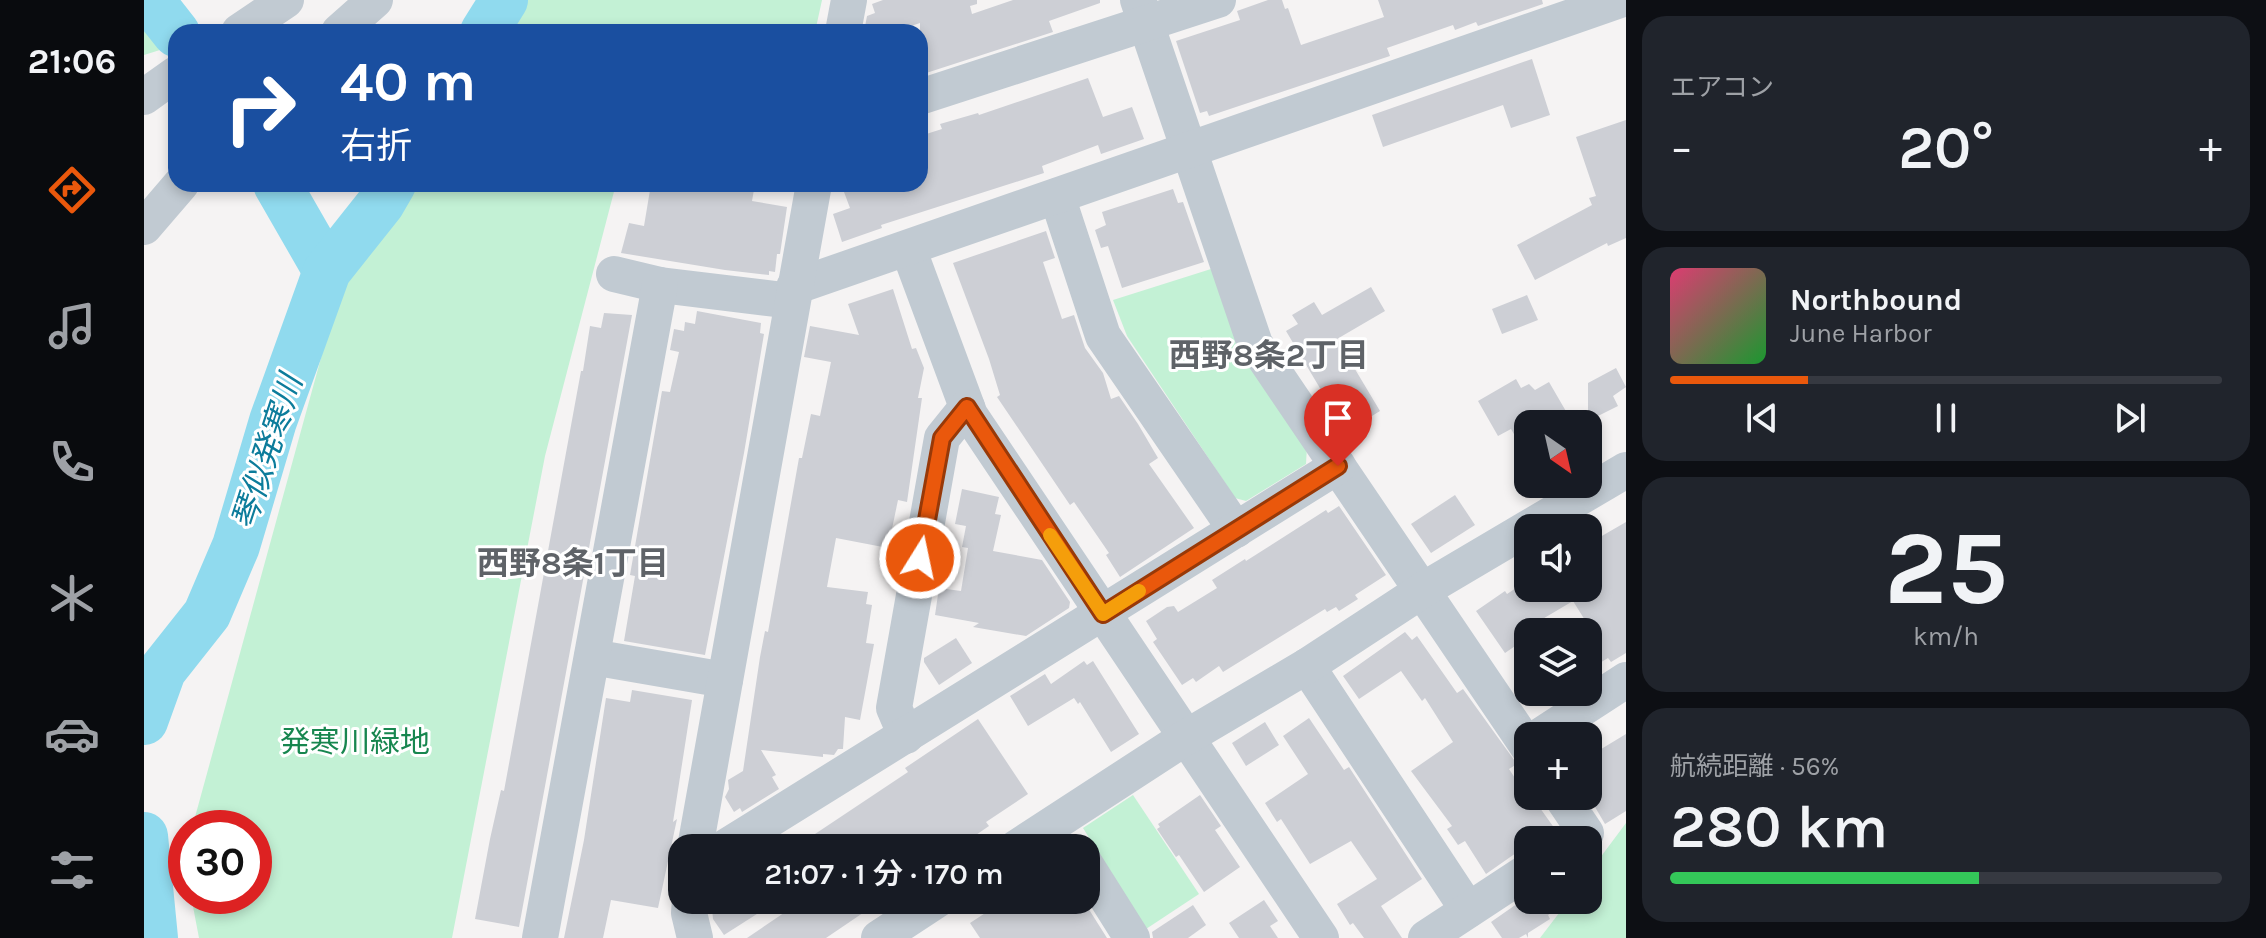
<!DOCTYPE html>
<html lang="ja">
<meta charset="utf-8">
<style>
:root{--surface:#171b24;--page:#20242c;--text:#f1f3f6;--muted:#9ea1a6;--line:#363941;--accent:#ea580c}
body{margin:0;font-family:Karla,"Noto Sans JP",sans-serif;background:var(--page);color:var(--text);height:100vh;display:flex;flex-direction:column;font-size:30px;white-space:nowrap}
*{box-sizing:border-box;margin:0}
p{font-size:26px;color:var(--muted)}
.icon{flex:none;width:44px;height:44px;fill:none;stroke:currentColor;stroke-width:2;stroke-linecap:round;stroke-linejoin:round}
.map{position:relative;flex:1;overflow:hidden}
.panel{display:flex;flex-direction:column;gap:16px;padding:16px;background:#0d0f14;width:640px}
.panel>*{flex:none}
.banner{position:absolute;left:24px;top:24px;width:760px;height:168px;border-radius:24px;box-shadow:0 4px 12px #0003;background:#1a4fa0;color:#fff;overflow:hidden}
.needle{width:52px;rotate:146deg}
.buttons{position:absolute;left:1370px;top:410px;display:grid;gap:16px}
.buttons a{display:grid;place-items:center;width:88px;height:88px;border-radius:16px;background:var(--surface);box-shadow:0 4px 12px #0003;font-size:40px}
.speed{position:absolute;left:24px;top:810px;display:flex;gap:16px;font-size:40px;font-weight:700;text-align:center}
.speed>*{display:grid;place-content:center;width:104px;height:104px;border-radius:50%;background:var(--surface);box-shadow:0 4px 12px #0003;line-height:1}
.speed .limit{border:12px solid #d22;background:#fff;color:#111}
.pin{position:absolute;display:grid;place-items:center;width:68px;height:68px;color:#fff;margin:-82px -34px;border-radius:50% 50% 50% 0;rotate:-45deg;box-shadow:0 0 8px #0007}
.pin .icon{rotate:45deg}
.me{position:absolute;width:88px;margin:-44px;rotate:10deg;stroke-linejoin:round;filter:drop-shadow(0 0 6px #0008)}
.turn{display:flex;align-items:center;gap:28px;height:168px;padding:0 40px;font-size:36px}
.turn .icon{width:104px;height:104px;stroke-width:2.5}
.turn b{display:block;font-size:56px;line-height:68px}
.big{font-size:60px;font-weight:600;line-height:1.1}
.panel .tile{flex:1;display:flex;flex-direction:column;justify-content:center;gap:12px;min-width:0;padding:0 28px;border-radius:24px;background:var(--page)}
.panel .dial{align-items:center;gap:0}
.dial b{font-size:104px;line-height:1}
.song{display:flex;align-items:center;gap:24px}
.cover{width:96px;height:96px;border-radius:12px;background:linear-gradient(135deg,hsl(340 70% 55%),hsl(130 70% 35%))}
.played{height:8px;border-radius:4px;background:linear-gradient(90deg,var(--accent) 25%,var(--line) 25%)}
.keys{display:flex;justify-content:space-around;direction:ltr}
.heat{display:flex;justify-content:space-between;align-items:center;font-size:44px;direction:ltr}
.charge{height:12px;border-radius:6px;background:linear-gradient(90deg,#34c759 56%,var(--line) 0)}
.trip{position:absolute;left:524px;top:834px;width:432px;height:80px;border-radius:24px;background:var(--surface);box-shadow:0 4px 12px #0003;font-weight:600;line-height:80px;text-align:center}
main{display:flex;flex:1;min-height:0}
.menu{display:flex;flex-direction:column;width:144px;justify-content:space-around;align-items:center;background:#090b0e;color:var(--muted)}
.menu .icon{width:56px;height:56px}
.menu .on{color:var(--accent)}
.menu b{font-size:36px;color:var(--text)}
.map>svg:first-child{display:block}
.green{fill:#c3f1d5}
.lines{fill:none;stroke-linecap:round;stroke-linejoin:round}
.river{stroke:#90daee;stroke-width:48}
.building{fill:#cdcfd5}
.minor{stroke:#c1cad2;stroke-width:36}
.route-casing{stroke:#983908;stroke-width:20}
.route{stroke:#ea580c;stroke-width:14}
.slow{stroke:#f59e0b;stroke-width:14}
.labels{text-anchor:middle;stroke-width:6;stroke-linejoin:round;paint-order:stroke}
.park-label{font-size:30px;fill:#17864f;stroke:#fff}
.neighbourhood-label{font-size:32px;font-weight:bold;fill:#5f6368;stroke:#fff}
.water-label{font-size:32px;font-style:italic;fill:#0c7c9b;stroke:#fff}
</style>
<main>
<nav class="menu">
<b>21:06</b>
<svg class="icon on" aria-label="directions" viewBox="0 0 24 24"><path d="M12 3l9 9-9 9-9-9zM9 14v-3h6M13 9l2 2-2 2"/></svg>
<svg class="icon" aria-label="music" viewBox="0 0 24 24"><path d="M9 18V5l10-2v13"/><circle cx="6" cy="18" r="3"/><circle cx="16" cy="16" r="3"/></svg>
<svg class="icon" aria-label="phone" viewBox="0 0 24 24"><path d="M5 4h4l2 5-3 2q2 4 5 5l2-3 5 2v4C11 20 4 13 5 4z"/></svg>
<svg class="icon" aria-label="climate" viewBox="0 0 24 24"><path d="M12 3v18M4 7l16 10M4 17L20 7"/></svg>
<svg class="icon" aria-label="car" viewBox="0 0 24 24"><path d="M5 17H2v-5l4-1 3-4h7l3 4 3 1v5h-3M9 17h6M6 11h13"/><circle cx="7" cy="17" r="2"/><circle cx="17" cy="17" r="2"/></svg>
<svg class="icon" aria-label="filters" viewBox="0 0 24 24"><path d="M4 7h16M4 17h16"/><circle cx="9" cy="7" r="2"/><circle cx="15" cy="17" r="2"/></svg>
</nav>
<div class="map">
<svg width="1482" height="938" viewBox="0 0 1482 938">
<rect width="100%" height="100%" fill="#f5f3f3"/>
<!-- green -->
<g class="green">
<path d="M0,0H30L45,32H32V45L0,55Z"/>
<path d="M380,0H678L671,32H360Z"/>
<path d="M263,184H472L401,456L308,938H55L47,896H110V828H48L197,285Z"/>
<path d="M1067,269L1163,446L1162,464L1102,501L1091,498L983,336L969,300Z"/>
<path d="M989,795L1055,894L1002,929L939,828Z"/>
<path d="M1482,823V938H1396L1425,900H1444V874Z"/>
</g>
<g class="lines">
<!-- river -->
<g class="river">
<path d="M6,0L32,33"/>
<path d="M340,32L360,0"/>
<path d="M133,184L183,271"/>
<path d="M0,721L18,671L63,614L92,546L129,421L183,271L237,203L248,184"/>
<path d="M0,836L10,938"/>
</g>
</g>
<!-- building -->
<g class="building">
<path d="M739,0H833V4L826,6L828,14L869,0H956V3L905,21L909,32L776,75V23L749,32H720L723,16L731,13L728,4Z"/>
<path d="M1124,0H1138L1141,9L1144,8L1157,45L1240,17L1234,0H1398L1399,4L1334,26L1332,22L1311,30L1309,25L1243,48L1246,56L1065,116L1063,111L1056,113L1032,41L1096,20L1093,11Z"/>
<path d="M1388,59L1406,115L1367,128L1359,105L1239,147L1228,115Z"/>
<path d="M944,78L959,117L988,107L1000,139L957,154L954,145L898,166L900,173L737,225L738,228L698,242L689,214L706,208L697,184H776V136L798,129L796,124L834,113L835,115Z"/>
<path d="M1482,120V238L1464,246L1463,243L1391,280L1373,245L1448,205L1445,198L1452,196L1432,137Z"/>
<path d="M507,184H611L608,201L643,207L636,254H633L631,272L625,271V275L581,270L477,253L485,223L500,226Z"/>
<path d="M1029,189L1034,203L1039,202L1060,262L978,288L964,246L957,248L951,230L962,225L958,212Z"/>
<path d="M902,231L911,258L899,262L918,319L930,315L941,348L959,373L967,399L975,396L994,424L1014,458L1005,464L1050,528L976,577L962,555L965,553L930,502L926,505L853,397L856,395L845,359L809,263Z"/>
<path d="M1227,287L1241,311L1193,339L1236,411L1202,432L1142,331L1154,324L1148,315L1170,302L1178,315Z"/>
<path d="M749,289L768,349L772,348L780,368L774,398H778L763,502L754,500L744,548L692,538L683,587L724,592L722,604L728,605L722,643L730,644L716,720L701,717L699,749H694L690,755L679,754V757L617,750L632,775L628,777L635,789L598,812L596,808L590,812L581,797L585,789L584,780L599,771L616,657L621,631L624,632L655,458H658L667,414L676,416L687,362L660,357L666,326L715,335L704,304Z"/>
<path d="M1383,295L1394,320L1358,334L1348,309Z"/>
<path d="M553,311L617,323L616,333L620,334L600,453L561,655L480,641L491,576L486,575L518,391L526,392L535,352L526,350L530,329L540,331L541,322L551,324Z"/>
<path d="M460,313L488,315L375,927L331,919L346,839L357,790L360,791L437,371H439L446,326L457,328Z"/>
<path d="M1472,368L1482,387L1469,396L1474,406L1444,421V383Z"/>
<path d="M1372,379L1377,388L1385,384L1391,390L1405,382L1423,413L1404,424H1384V458L1367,429L1354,436L1334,401Z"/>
<path d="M818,489L855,497L851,514L857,515L849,551L898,560L926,602L925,608L882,636L829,627L835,623L791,615L795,588L817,591L824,548L818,547L822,526L811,524Z"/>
<path d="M1311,495L1331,525L1287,553L1267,524Z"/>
<path d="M1195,506L1242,575L1211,595L1214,599L1195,611L1192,607L1183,612L1181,609L1079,672L1075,666L1052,682L1049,678L1038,685L1009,642L1013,639L1002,621L1023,607L1030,606L1034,612L1073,588L1068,580L1101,559L1102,561L1182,510L1184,513Z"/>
<path d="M1482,522V653L1467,662L1464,658L1444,670V625L1429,601L1385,627L1389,632H1384V637L1361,653L1332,611L1361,591L1363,594L1372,588H1444V544Z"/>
<path d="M1261,632L1268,640L1273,636L1313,693L1319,689L1373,764L1365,769L1392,810L1396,808L1411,829L1395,840H1384V850L1372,853L1342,874L1321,841L1314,845L1303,829L1308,826L1267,771L1309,742L1281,698L1278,701L1257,671L1215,699L1199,676Z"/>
<path d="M812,638L828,663L795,685L780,662V658Z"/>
<path d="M940,661L943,665L949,661L995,734L967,752L936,702L934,704L930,698L884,726L866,696L901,674L907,684Z"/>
<path d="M488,690L548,700L529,822L533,819L514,908L467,900L459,938H420L440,840L462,698L486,702Z"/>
<path d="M1165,718L1200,770L1205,767L1278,879L1237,906L1258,938H1220L1209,923L1206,925L1193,904L1233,879L1207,841L1166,864L1137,819L1133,822L1121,803L1164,774L1139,736Z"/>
<path d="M834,719L884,794L842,822L845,826L813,848H650L764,772L761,768Z"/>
<path d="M1121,722L1135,745L1102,766L1088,743Z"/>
<path d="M1482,734V811L1461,824L1444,795V757Z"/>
<path d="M1056,795L1077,826L1071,830L1096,867L1060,892L1035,855L1032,857L1013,829L1016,827L1014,824Z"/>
<path d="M1384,896V900H1425L1404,915L1406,919L1384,933V938L1382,934L1375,938H1358L1347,922Z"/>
<path d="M583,900H635L580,935L569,919L568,909Z"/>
<path d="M659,900H738L682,938H603Z"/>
<path d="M873,900H939L963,938H836L826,923L852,906L855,911Z"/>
<path d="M1120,900L1134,921L1126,926L1134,938H1095L1085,923Z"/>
<path d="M1049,905L1062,925L1044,938H1009L1008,932Z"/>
</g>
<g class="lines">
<!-- minor -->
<g class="minor">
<path d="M994,0L1111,344L1384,747"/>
<path d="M95,32L142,0"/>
<path d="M195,32L231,0"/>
<path d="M699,32L705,0"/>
<path d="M0,97L32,74"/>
<path d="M776,97L1074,0"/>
<path d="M913,196L959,336L1092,530"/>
<path d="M0,227L37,184"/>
<path d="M764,248L826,415L1177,938"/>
<path d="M470,274L516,285L648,301"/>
<path d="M650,287L1476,0"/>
<path d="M448,657L581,680"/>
<path d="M1163,666L1324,910"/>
<path d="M762,736L750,708L798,438L823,407"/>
<path d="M1396,736L1482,680"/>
<path d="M1417,796L1442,833L1431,840"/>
<path d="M551,848L670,184"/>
<path d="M580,848L1194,466"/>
<path d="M872,848L1041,738L1163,666L1279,590L1482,470"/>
<path d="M942,865L988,938"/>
<path d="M546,900L545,913L551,938"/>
<path d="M396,938L516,285"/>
<path d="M735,938L793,900"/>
<path d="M1282,938L1384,871"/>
</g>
</g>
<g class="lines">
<defs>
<path id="route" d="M776,558L798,438L823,407L959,614L1194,466"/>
</defs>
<!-- route casing -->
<use href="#route" class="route-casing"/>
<!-- route -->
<use href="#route" class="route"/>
<!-- slow -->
<path class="slow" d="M906,535L959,614L995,591"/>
</g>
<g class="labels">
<!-- park labels -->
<g class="park-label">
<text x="211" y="752">発寒川緑地</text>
</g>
<!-- neighbourhood labels -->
<g class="neighbourhood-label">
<text x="1125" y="366">西野8条2丁目</text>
<text x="429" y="574">西野8条1丁目</text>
</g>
<!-- water labels -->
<g class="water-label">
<text transform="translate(123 452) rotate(-72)" y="11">琴似発寒川</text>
</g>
</g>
</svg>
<div class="buttons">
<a><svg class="needle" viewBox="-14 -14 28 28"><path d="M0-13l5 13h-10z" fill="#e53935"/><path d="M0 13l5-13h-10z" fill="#9ea1a6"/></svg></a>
<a><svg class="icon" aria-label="sound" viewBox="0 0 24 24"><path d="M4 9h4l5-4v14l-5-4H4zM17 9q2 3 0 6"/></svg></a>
<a><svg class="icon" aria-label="layers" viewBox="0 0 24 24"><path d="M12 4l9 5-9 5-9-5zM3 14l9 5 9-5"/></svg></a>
<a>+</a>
<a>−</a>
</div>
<div class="speed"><div class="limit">30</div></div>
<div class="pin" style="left:1194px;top:466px;background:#d93025"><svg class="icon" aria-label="arrive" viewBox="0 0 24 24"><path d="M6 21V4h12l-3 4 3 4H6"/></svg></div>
<svg class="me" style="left:776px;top:558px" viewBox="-20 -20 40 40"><circle r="17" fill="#ea580c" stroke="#fff" stroke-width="3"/><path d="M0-11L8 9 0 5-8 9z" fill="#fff"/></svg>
<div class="trip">21:07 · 1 分 · 170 m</div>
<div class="banner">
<div class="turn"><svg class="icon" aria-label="right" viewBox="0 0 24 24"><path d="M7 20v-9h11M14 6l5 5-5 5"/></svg><div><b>40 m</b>右折</div></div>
</div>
</div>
<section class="panel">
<div class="tile"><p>エアコン</p>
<div class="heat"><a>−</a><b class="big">20°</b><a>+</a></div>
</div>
<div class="tile">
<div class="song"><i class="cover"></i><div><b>Northbound</b><p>June Harbor</p></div></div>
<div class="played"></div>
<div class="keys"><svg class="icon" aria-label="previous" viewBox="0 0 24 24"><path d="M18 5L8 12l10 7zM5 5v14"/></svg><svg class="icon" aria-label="pause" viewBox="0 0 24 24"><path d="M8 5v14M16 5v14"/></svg><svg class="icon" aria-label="next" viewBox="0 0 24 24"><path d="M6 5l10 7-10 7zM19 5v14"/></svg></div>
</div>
<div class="tile dial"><b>25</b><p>km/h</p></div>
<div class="tile"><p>航続距離 · 56%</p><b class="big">280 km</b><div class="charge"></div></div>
</section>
</main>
